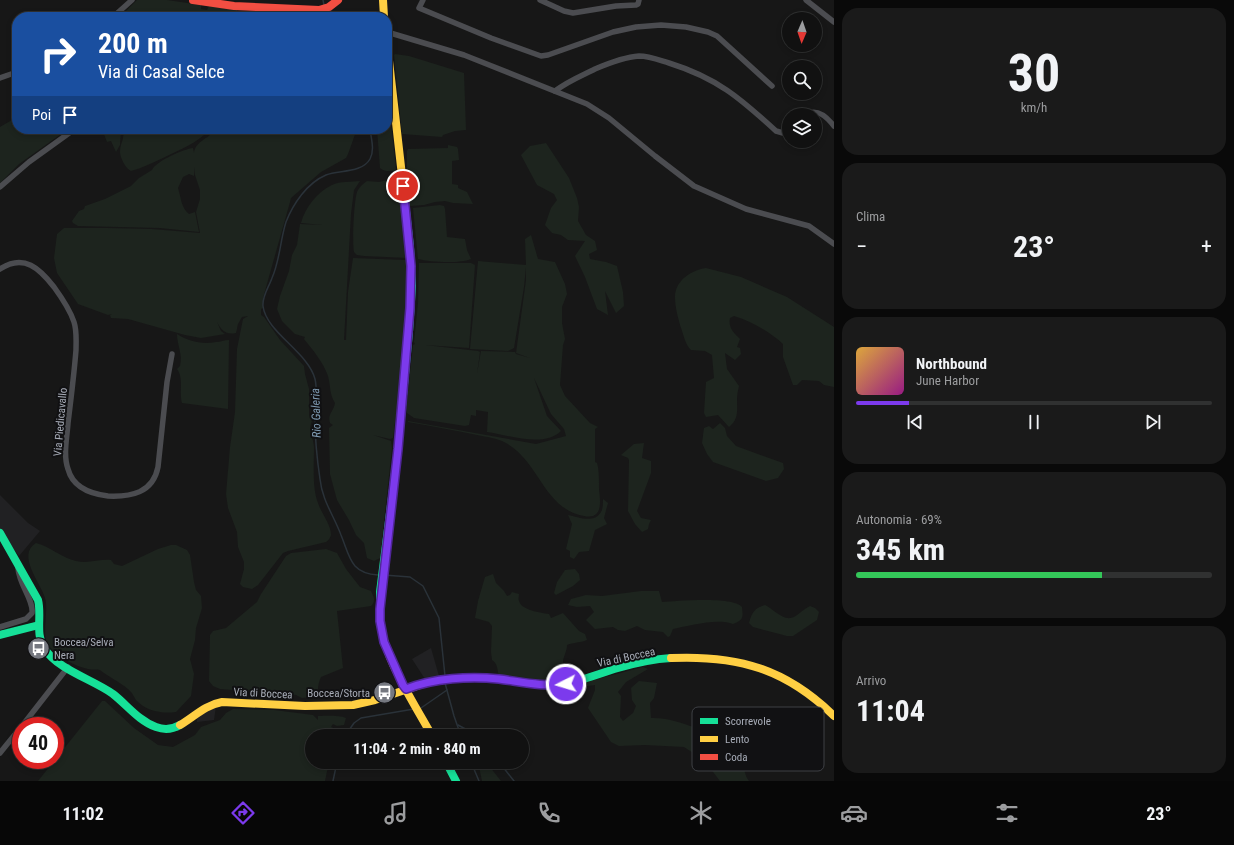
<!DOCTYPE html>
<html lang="it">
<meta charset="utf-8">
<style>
:root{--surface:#111;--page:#1a1a1a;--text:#f1f3f6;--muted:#9c9d9f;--line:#303131;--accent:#7c3aed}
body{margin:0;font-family:"Roboto Condensed",sans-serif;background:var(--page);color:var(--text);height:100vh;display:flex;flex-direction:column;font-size:15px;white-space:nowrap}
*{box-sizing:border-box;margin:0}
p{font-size:13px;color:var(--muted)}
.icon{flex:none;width:22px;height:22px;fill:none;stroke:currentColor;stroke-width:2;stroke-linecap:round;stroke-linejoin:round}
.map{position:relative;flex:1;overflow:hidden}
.drawer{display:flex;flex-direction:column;gap:8px;padding:8px;background:#090909;width:400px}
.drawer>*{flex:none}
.top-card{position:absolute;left:12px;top:12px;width:380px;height:122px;border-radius:16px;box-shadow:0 2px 6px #0003,0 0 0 1px var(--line);background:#1a4fa0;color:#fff;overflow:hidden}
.needle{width:26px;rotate:182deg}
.fabs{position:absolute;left:782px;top:12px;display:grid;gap:8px}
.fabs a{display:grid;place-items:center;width:40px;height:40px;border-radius:50%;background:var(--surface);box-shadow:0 2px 6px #0003,0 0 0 1px var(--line);font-size:20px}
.speed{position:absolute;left:12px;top:717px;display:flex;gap:8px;font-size:20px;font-weight:700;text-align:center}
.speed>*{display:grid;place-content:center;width:52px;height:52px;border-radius:50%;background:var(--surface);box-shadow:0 2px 6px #0003,0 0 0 1px var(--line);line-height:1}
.speed .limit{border:6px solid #d22;background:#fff;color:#111}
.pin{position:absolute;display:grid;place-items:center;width:34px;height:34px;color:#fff;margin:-17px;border:2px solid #fff;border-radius:50%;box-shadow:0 1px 4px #0007}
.me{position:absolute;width:44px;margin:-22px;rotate:265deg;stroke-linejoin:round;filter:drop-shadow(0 0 3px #0008)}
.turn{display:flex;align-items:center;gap:14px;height:84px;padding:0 20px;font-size:18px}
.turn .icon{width:52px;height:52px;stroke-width:2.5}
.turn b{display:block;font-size:28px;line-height:34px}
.then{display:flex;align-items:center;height:38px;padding:0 20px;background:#0003;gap:8px;font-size:15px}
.big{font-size:30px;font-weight:700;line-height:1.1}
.drawer .card{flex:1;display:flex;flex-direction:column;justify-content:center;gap:6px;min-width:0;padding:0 14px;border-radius:16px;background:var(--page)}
.drawer .dial{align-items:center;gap:0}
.dial b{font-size:52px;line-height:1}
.song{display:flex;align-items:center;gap:12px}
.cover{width:48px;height:48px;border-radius:6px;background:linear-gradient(135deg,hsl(40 70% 55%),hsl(310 70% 35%))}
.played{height:4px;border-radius:2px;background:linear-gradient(90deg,var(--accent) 15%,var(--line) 15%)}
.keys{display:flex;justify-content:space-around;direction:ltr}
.heat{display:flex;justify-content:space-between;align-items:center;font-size:22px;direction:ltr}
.charge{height:6px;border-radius:3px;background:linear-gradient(90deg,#34c759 69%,var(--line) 0)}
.trip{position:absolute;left:305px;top:729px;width:224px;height:40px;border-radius:20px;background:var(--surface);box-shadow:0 2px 6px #0003,0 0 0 1px var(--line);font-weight:700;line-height:40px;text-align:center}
.tabs{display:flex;height:64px;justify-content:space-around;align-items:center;background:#070707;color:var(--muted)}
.tabs .icon{width:28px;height:28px}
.tabs .on{color:var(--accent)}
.tabs b{font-size:18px;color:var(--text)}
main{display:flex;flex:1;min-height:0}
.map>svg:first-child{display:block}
.built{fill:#212123}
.green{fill:#1d241e}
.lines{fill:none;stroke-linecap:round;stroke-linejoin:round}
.stream{stroke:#2a3239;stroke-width:1.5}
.street{stroke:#4b4c50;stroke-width:5.5}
.fast{stroke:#16e098;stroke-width:8}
.slow{stroke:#ffcf43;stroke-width:8}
.jam{stroke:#f24e42;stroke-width:8}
.route-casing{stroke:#51269a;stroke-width:10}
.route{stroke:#7c3aed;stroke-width:7}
.labels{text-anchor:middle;stroke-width:4;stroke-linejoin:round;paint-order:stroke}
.street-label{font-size:11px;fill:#a8adb8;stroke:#111113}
.poi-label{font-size:11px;fill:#a8adb8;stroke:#111113;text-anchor:start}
.water-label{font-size:12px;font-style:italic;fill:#7f9bb3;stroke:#111113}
.key{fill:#111113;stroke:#3e4045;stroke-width:1}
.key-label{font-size:11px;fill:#a8adb8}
</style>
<main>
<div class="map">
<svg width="834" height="781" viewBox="0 0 834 781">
<rect width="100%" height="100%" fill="#171717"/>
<!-- built -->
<g class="built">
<path d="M0,495L28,523L40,531L19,556L0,531Z"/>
<path d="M431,648L439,676L425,679L412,659Z"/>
<path d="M216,706L214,720L197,722V714Z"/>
</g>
<!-- green -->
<g class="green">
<path d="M137,0H167L201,5V9L207,10L209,6L237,10L239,17H240H120Z"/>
<path d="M258,12L303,15L311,17H250L252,14Z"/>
<path d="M395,54L409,56L464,73L466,130L455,131L443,135L442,137L402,134L394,55Z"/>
<path d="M387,89L396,169L395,171C389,171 384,172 380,168L377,129H387Z"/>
<path d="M17,117V129H68L19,164L0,183V127Z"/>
<path d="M102,129H121L120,145L116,152L111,141L107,142Z"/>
<path d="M123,129H210C198,143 179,150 163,158C152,163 142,168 131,171C126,169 120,158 120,152C120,143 125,139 123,129Z"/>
<path d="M216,129H357L348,154L346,158L321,172L291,198L290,202L263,298V308L261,309V315L264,317L280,340L304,366L305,374L309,389V414L312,421C307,432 314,437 314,448C314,464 312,488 318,503C321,513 331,524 331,535C330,538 329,540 326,542L288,551L283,553L258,585L252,589L243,587L240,584L244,569V562L238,547L237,532L228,508L226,494L230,447L235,412L237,349L243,319L248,316L242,317L238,324L236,333C226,335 222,331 217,322L221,331L225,334L201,338L185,335L128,319L111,318L110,315L112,314L108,315L78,304L57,273L54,258L57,234L64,228H107L152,229L200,233L196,212L200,199V190L195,175V167L194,176L189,174L183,177L178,188C181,197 181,208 189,214L195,212L199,232L160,228L78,226L73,223L72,221L79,211L84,209L85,206L105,199L131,186L139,178L152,170C156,161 184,149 193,148L194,153C195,141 210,138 216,129Z"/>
<path d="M546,143L569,178L577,198L579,207L578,221L586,235L595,241L597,250L589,254L590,259L606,262L617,266L623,292L624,306L616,313L605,291L608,315L597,309L585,277L575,256L585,241L568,240L561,235L552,233L545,225L551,208L557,200L554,194L537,185L521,155L530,146Z"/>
<path d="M448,145L457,147L458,149L459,160L452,161V184L458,185V188L467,192L473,204L453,203L445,201L435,202L424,205L410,206L407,179V151L408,149L448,148Z"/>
<path d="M387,180L388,183H400L408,258L364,256L357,255L354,252C352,243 354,201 357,192C359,187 363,184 367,181L379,182Z"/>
<path d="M360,181L354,190L351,214L344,340H346L348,292L353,258L405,260L407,262L408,283L407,317L402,344L405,345L393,438L390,439L373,435L391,441L392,448L380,558L374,561L367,558L364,543L356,535L349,520L337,500L330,474L329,428L333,425L330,423C327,414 334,411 335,403C329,393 331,387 328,376C323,362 313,350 304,339L305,337L295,334L282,321L277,309L280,296L289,271L292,255L297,245L300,224L323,225L301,223C305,208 317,192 332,185C340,181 352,182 360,181Z"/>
<path d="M440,205L444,206L445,209L447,237L465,239L467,250L471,259C459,264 430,262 418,259L413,208Z"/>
<path d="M531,235L538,259L555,262L565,284L567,294L562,307V323L565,339L563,345L560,385L565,396L590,423L598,427L595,429V462L597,463L598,467C599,474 599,481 599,489C600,500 604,520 584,516C544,509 539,461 506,443C497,438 487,437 477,435C454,430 431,426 408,422V421L536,444L566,436L564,429L551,414L534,378L547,416L561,431C544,448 508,435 487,432L488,412L476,410V416L471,415L469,425L465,426L414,418L407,413L406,409L413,345L415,344L414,342L418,303L419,263H471L475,265L469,348L425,345L478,351L480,352L477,374L481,351L515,352L516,354L530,358L516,353L526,280V267L524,287L514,348L508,351L470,349L478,261L526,265L525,239Z"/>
<path d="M706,268L741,277L787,297L834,327V387L824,385L819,381L802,380L797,385H793L783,357V344C770,332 751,321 734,316L730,318C728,328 734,333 740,339L737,347L740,348L741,354L735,360L725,353L727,369L739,386C738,390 737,395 737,399C737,410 739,419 729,427L718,415L706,417L704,413L706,382L714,378L712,355L705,351L691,350C685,344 684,336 681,328C678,318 675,307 675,297C675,280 692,270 706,268Z"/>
<path d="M177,334C188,341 202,345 216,342C221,342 224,340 229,340L228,409L182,403C179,392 184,378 177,369L180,366C183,354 177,345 177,334Z"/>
<path d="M720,423L725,428L727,436L736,446L783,463L784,469L778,478L766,481L713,462L707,454L702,443L704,428L709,426L713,429Z"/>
<path d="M644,443L642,458L651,461V473L637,511L641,518L651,520L649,524L648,529L642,532L635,524L628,511L629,460L628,458L621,455L634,444Z"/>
<path d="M603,499L608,503L604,518L607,524L595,530L589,551L579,552L574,559L570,557V551L566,549L572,524L568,515C578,517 594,524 601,512C603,509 603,503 603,499Z"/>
<path d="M36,543C51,547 62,558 76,561C88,564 99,559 111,560L114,564L122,566L158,549L171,545H176L187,550L190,555L194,582L196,590L201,596L202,608L196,628L195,640L190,659L194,674L191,696L176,712C162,714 146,711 136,700C134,697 133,694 131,692C125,685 109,677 100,670C97,669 92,670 88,669C74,666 58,657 49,646C41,637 49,609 45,598C41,583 16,555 36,543Z"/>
<path d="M326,549L337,553L346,569L360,587L371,591C374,597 376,601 371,606L337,611L343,668L321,677C318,684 317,690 319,696L302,698L296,695L220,689L213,686L209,681L210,635L213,631L226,628L257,602L261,594L286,556L291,553Z"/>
<path d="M575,569L579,574L580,580L573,586L556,595L554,593L557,582L565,570Z"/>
<path d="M493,574L496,583L504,591L507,596L510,595L512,592L519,594C519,596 518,599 519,601C521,610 541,613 549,614L551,618L563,613L579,631L585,634L587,640C580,643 574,642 567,645C567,651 564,655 563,661C563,665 564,667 562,671L566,675L567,679C546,689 521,676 499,676C497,669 498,664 492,660L491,652L492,626L489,622L475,618L478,601L485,577Z"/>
<path d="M641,591H659L662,602C677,601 732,596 742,607C743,617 744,620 733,624C717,618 689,626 673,629L670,636L668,637L663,632L645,630L637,626L625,631L618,630L613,627L595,629L586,620L594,612L590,606L577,607L568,605L571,599L586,595L602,596Z"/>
<path d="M765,605C774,609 783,622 794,617C799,614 804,609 810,606L815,608L819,612L817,620L793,636H787L753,627L749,623C752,612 755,608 765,605Z"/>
<path d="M643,667L648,669L626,682L618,692L621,696L620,717L623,721L633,713L636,706L632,700L631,688L639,681L657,683L654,698L650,703L651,718C679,717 716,737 742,748C745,758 742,773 749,781H720L704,760L684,747L645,745L619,746L611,742L588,708L595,690V685L573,688L571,686Z"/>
<path d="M102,701H105L134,728L158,745L173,747L195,735L201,727L220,720L226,713L233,709L274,710L313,715L318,720V716C326,716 339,715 346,718L344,725L337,726L333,724L331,727L340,731L338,736H312V762H329L325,781H38Z"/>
<path d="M478,762H486L501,781H482Z"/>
</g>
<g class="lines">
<!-- stream -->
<g class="stream">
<path d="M323,0L324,5"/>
<path d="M325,11L326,17"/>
<path d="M370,129C371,138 375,150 370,159C362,173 340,170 326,175C307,183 293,204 286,222C280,241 280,260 272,278C269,287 262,296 263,306C266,332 308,352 315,379C318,392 315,405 315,419C315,438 317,459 320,479C322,500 334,516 341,535C350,557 350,573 378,575"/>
<path d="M384,575L410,577L423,586L439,618L445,676"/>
<path d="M445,683L454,716L461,736"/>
<path d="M421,708L447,690"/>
<path d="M458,725L471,732L474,736"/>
<path d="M345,736L354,723L361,718L414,709"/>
<path d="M471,762L479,781"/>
<path d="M499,762L514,781"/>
<path d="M333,781L337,762"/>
</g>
<!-- street -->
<g class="street">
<path d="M423,0L419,8L491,38L541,56L548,55L613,32L636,27L661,25L686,27L708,32L717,36L772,86"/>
<path d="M540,0L564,11L573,13L616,6L636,5L638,4L639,0"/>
<path d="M806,0L834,22"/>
<path d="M113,17L132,0"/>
<path d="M387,32L464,55L587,104L609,118L655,156L694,186L746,209L809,226L834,244"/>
<path d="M0,78L17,72"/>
<path d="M555,91C568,81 581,76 595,69C609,63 624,57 639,56C649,56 659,60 669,63C717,78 740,98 776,131L783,133L789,130"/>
<path d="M805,115C817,107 827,117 834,126"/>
<path d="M0,187L29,162L72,131"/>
<path d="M0,269C24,253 40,269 54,287C62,298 70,310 74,322C77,331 76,341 76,350C74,375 71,399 68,423C67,438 63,455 68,469C73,488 91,494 108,496C131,497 153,493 158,467L167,382L172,354"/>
<path d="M0,627L26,619L32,613C34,600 19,585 18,568"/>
<path d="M22,726L68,667"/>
<path d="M0,753L21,727"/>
</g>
<!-- fast -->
<g class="fast">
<path d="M0,533L38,600C42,615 35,634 44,648C58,670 92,679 113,694C127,705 139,721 156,727C164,730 173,729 180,725"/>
<path d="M380,615V592L398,449L409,332L412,286L410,247L406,211"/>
<path d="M0,635L39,625"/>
<path d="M429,682C452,678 476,677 499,679C518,681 537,687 556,685C577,683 597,674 618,668C635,663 653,659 671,658"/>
<path d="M446,762L456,781"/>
</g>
<!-- slow -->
<g class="slow">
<path d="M383,0L384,17"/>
<path d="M387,43L406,211"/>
<path d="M380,615C380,653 414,703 432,736"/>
<path d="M671,658C738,655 786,669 834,716"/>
<path d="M180,725C195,716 205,705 222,702L305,706L353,705L375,700L429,682"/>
</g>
<!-- jam -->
<path class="jam" d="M193,0L234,6L319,10L329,7L338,0"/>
</g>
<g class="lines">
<defs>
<path id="route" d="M403,186L411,266L410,308L398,449L380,609V621L384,642L403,685L406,689C434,678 470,676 499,679C522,682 544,687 566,684"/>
</defs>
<!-- route casing -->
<use href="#route" class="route-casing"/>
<!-- route -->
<use href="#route" class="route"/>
</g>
<!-- icons -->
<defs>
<symbol id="bus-disc" viewBox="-11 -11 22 22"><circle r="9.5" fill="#757880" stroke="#111113"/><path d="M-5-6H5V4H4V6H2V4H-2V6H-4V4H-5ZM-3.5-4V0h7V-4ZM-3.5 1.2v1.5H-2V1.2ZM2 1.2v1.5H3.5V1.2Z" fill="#fff"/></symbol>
</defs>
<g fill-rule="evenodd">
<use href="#bus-disc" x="26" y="636" width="25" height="25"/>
<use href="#bus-disc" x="372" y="680" width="25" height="25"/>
</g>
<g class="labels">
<!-- street labels -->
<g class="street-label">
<text transform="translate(60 422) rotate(-85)" y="4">Via Piedicavallo</text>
<text transform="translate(626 657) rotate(-12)" y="4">Via di Boccea</text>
<text transform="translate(263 693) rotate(3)" y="4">Via di Boccea</text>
</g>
<!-- poi labels -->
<g class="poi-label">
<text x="54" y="646">Boccea/Selva<tspan x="54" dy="13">Nera</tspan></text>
<text x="370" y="697" text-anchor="end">Boccea/Storta</text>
</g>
<!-- water labels -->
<g class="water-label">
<text transform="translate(316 413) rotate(-92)" y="4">Rio Galeria</text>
</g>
</g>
<!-- legend -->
<rect x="692" y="707" width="132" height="64" rx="6" class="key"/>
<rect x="700" y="718" width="18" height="6" fill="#16e098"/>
<rect x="700" y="736" width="18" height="6" fill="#ffcf43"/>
<rect x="700" y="754" width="18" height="6" fill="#f24e42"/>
<g class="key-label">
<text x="725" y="725">Scorrevole</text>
<text x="725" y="743">Lento</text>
<text x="725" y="761">Coda</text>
</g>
</svg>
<div class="fabs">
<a><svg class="needle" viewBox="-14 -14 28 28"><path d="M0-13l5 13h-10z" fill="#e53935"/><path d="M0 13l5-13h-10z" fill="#9c9d9f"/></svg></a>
<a><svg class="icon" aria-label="search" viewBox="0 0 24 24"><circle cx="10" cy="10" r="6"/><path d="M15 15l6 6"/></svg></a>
<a><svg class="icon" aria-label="layers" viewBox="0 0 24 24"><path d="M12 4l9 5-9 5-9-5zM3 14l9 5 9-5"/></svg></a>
</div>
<div class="speed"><div class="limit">40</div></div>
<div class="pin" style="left:403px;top:186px;background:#d93025"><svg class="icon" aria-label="arrive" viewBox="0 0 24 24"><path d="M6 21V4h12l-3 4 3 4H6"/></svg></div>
<svg class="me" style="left:566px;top:684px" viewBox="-20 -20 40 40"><circle r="17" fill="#7c3aed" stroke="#fff" stroke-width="3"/><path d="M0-11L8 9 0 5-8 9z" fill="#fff"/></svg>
<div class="trip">11:04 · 2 min · 840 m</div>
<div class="top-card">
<div class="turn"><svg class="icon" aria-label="right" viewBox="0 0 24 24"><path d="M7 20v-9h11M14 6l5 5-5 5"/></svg><div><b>200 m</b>Via di Casal Selce</div></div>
<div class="then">Poi<svg class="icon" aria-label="arrive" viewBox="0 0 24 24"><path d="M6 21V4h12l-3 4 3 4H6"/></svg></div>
</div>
</div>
<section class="drawer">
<div class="card dial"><b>30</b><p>km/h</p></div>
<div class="card"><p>Clima</p>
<div class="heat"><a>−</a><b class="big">23°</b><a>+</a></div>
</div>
<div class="card">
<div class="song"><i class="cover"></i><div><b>Northbound</b><p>June Harbor</p></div></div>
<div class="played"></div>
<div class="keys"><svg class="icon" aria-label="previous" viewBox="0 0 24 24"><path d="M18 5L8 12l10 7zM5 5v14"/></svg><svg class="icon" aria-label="pause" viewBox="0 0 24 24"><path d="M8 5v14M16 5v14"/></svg><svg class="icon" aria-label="next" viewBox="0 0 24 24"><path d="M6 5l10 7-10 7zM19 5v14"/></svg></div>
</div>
<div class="card"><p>Autonomia · 69%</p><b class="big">345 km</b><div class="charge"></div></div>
<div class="card"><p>Arrivo</p><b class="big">11:04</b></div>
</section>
</main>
<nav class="tabs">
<b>11:02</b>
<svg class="icon on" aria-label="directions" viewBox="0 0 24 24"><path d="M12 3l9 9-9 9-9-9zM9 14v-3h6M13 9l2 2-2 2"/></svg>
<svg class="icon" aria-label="music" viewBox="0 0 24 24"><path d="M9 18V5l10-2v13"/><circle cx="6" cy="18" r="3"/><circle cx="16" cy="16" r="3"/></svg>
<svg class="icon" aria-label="phone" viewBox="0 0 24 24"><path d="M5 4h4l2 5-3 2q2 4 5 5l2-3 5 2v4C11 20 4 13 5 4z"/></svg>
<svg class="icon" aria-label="climate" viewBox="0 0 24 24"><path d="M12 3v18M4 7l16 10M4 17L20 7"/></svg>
<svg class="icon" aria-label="car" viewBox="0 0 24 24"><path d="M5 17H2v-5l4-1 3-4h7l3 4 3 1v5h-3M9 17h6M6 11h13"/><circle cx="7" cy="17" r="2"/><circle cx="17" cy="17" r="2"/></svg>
<svg class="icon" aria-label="filters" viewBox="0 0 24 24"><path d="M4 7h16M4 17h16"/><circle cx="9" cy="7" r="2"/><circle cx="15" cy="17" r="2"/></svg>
<b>23°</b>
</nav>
